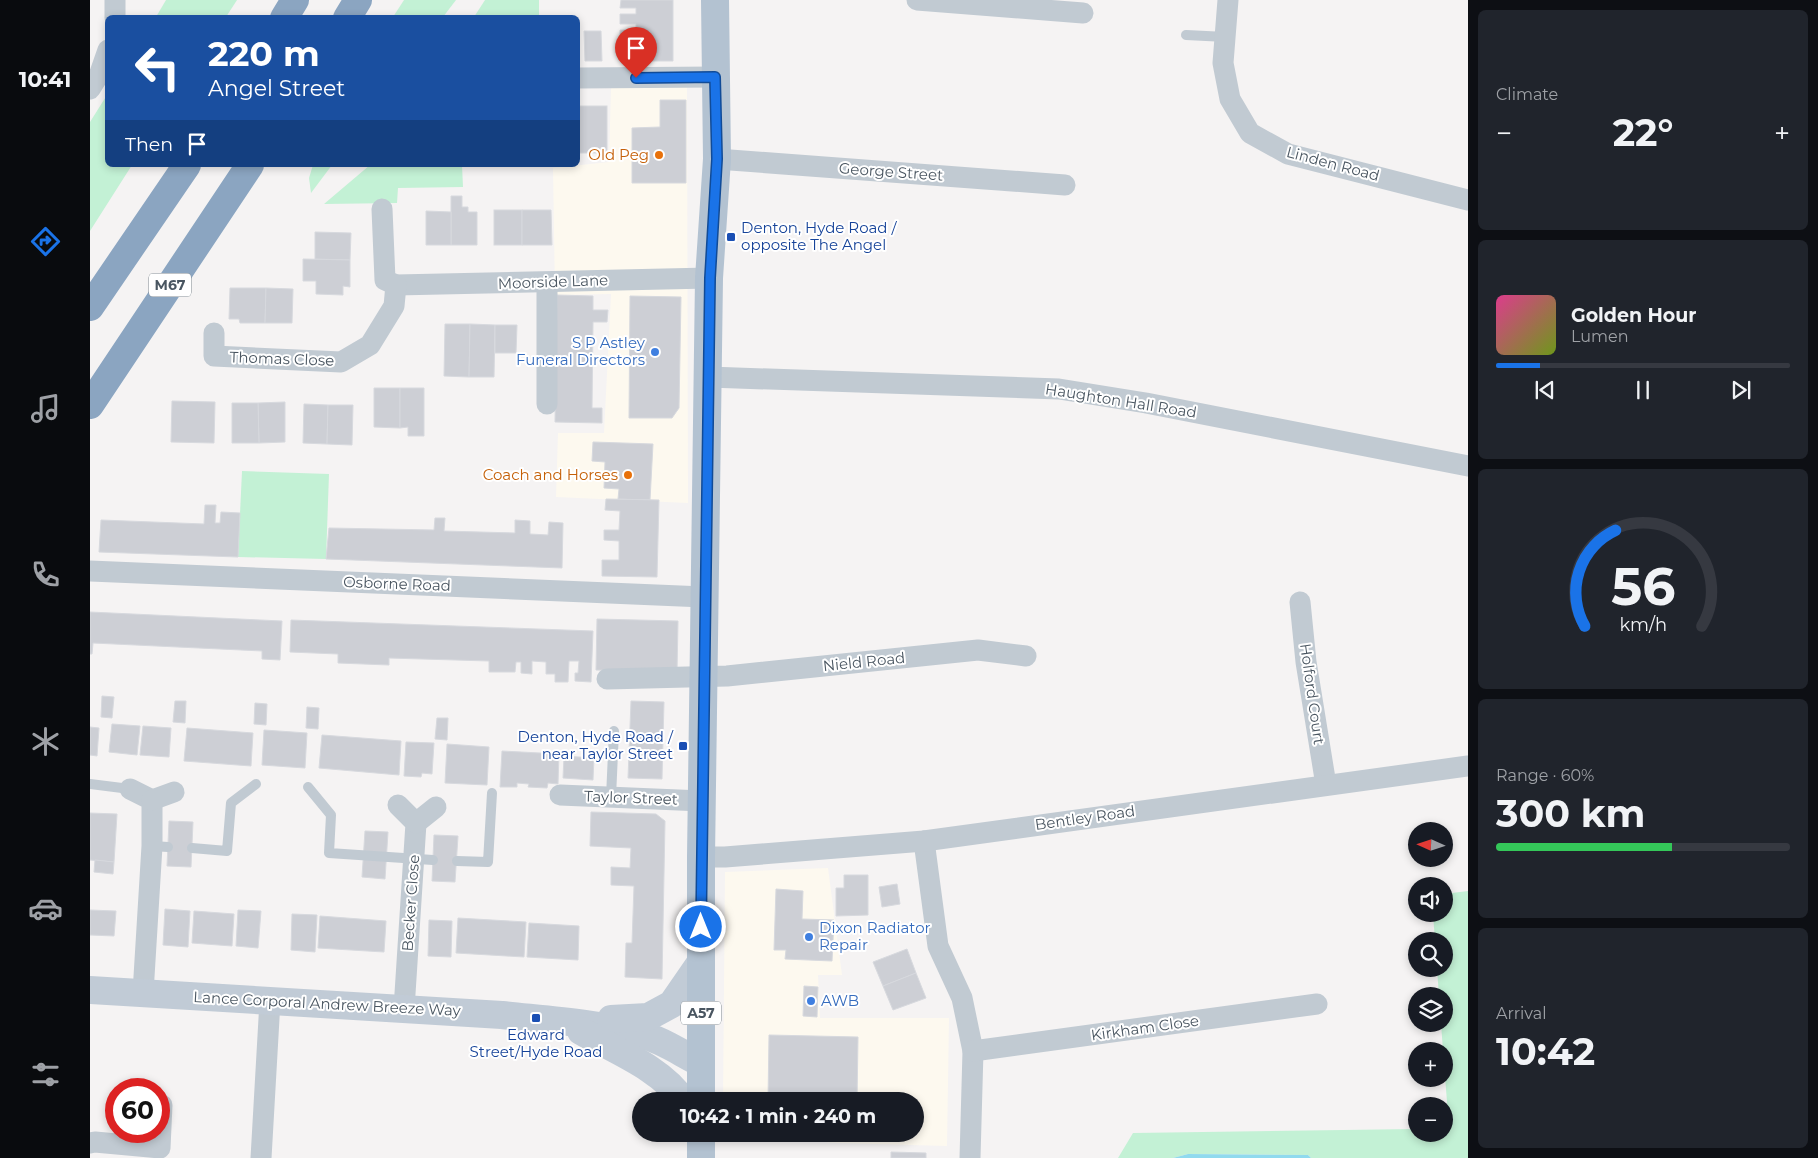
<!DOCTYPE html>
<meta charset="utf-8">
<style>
:root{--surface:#171b24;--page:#20242c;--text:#f1f3f6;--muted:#9ea1a6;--line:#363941;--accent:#1a73e8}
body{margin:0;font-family:Montserrat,sans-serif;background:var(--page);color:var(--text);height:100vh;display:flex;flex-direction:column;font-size:19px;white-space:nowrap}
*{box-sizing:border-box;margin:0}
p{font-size:16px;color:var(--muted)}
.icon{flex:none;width:28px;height:28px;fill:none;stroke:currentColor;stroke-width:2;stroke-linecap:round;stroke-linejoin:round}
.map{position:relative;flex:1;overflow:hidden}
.details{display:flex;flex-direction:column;gap:10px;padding:10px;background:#0d0f14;width:350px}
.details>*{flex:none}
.banner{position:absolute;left:15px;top:15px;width:475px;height:152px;border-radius:8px;box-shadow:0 2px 8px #0003;background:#1a4fa0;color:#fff;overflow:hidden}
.needle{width:32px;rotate:273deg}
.fabs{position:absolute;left:1318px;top:822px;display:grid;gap:10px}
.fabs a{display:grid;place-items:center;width:45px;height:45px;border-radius:50%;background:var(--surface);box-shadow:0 2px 8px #0003;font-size:25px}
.speed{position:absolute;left:15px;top:1078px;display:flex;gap:10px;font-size:25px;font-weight:700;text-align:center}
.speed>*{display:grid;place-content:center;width:65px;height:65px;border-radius:50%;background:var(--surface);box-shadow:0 2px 8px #0003;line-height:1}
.speed .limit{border:8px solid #d22;background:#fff;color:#111}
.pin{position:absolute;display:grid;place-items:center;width:42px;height:42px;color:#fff;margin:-51px -21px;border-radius:50% 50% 50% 0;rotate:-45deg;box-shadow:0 0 5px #0007}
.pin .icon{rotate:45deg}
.me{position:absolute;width:55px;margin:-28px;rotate:0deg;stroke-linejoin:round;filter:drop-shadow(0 0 4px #0008)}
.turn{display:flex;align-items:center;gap:18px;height:105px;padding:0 20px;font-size:22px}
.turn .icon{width:65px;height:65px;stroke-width:2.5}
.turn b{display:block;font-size:35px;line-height:42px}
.then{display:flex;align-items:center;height:48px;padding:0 20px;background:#0003;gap:10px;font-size:19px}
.big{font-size:38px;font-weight:700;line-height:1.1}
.details .card{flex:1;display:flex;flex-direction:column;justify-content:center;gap:8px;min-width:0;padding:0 18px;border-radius:8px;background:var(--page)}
.details .dial{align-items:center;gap:0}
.dial svg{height:130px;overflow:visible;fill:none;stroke:var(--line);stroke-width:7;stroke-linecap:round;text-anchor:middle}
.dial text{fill:var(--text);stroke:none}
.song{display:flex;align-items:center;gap:15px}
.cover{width:60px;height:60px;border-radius:8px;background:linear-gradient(135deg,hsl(330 70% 55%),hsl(80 70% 35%))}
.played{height:5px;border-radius:2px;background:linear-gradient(90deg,var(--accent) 15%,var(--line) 15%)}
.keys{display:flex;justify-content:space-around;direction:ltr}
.heat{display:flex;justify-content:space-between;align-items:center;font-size:28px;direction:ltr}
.charge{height:8px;border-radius:4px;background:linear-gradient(90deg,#34c759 60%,var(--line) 0)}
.trip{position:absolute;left:542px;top:1092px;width:292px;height:50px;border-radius:25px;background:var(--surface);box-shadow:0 2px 8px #0003;font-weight:700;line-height:50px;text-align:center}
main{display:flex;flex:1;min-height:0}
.tabs{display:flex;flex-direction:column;width:90px;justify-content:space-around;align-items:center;background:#090b0e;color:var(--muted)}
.tabs .icon{width:35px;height:35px}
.tabs .on{color:var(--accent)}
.tabs b{font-size:22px;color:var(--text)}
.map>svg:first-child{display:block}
.commercial{fill:#fdf9ef}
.green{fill:#c3f1d5}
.water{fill:#90daee}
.building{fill:#cdcfd5;stroke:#d7d9de}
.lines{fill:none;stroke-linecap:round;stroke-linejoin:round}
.lane{stroke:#c1cad2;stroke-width:10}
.street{stroke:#c1cad2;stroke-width:21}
.secondary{stroke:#c1cbd6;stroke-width:28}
.primary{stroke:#b3c2d1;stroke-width:28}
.highway{stroke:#8ba5c1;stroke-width:28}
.route-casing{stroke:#114b97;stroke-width:12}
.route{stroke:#1a73e8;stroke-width:9}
.food-dot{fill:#e8710a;stroke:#fff;stroke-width:2}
.transit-dot{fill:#1a4fb4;stroke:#fff;stroke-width:2}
.shop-dot{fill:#3f7fe0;stroke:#fff;stroke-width:2}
.labels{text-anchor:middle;stroke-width:4;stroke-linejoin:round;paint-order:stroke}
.shield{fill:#fff;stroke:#808990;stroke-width:1}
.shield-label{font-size:14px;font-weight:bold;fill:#4a5661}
.food-label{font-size:15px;fill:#c56008;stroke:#fff;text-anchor:end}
.street-label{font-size:15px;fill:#4a5661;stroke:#fff}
.transit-label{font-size:15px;fill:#164399;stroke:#fff;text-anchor:start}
.shop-label{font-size:15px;fill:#366cbe;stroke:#fff;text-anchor:start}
</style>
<main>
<nav class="tabs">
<b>10:41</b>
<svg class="icon on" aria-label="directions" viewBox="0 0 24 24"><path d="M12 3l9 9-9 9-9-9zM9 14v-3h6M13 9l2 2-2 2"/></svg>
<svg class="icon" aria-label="music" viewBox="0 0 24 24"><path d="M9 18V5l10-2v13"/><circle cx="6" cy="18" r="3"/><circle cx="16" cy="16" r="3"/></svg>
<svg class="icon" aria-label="phone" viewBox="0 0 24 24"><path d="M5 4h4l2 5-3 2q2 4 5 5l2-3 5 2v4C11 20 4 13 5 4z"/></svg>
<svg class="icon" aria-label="climate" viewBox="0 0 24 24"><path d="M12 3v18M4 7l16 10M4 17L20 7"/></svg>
<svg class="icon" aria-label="car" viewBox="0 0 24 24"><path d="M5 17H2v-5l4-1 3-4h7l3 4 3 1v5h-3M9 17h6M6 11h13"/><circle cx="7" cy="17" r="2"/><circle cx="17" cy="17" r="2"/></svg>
<svg class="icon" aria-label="filters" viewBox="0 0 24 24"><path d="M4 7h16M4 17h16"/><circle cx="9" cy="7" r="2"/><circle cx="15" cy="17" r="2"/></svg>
</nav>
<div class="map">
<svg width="1378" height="1158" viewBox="0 0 1378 1158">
<rect width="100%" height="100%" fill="#f5f3f3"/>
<!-- commercial -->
<g class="commercial">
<path d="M521,87H597L598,503L466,497L468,433H514L521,294L465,295L463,168L519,162Z"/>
<path d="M738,868L752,975H728L730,1018H859L857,1146L749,1143L633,1135L826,1134V1101H633L635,872Z"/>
</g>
<!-- green -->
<g class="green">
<path d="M76,0H147L136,17H66Z"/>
<path d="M314,0H366L353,17H303Z"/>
<path d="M395,0H449V17H384Z"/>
<path d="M17,95L18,165H42L0,231V122Z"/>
<path d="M223,165H242L221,193L219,178Z"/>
<path d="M280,165H372L373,187L308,188L307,203L234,204Z"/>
<path d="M152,471L239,474L236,559L148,557Z"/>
<path d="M1378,891V1158H1221L1218,1155L1098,1154L1083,1158H1028L1043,1133L1326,1129V1134H1354V1129L1359,1128L1351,1024H1354V996H1349L1347,969H1354V941H1345L1343,914H1354V894Z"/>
</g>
<!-- water -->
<path class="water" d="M1098,1154L1218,1155L1221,1158H1083Z"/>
<!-- building -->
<g class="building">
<path d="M531,0H583V61H530V48H546V40H530V30H546V24H530V14H546V8H530Z"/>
<path d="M494,31H511L512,61H495Z"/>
<path d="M570,100H596V183H542V128L570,127Z"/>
<rect x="488" y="106" width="29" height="47"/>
<path d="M361,196H372V207H378V212H387V245H361Z"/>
<rect x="404" y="210" width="28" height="35"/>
<path d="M432,210H461L462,245H432Z"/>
<path d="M336,211L361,212V245H336Z"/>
<path d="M225,232L261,233L260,260L225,259Z"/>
<path d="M213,259L260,260V287L253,286V295L226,294V281H213Z"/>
<path d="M140,288H176L175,323H150L149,319H139Z"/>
<path d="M176,288L203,289L202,323H175Z"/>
<path d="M467,295L503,296V310H518L517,322H503L502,408H512V423L465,422Z"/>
<path d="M540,296L591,297L589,408L582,418H539Z"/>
<path d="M355,324H380L379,377L354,376Z"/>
<path d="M380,324L405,325L404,377H379Z"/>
<path d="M405,325H427L426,353H405Z"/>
<path d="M284,388H310V428L284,427Z"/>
<path d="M310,388H334V436H318V427L310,428Z"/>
<path d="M82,401L125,402L124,443L81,442Z"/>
<path d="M195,402V442L169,443L168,403Z"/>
<path d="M142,403H168L169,443H142Z"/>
<path d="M214,404L238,405L237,444L213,443Z"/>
<path d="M238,405H263L262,445L237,444Z"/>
<path d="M503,442L563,444L560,500L528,499L529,489L514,488L515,462L502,461Z"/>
<path d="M516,499L569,500L567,577L512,576V560H529V541L514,540V530H529L530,511L515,510Z"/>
<path d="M115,505H126L125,523H130L131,512L150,513L148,557L9,552L11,520L114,524Z"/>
<path d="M345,518H355L354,531L425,533V520L440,521V534L458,535L459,522L473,523L472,568L236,559L239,528L344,530Z"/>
<path d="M0,612L192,621L190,660L172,659V651L3,643L2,654H0Z"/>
<path d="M507,619L588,621L587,672L506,670Z"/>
<path d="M201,620L503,631L501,682L485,681V673H488L489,661H479L478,682H465V674H456V662L442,661V674L431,673V662H426L425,672H399V661L299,658V665L248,663V654L200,652Z"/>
<path d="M12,696L24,697L22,718L11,717Z"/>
<path d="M85,701H96L95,723L83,722Z"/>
<path d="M541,701L574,702L572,779L538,778Z"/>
<path d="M165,703L177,704L176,725L164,724Z"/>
<path d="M217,707L229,708L228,729L216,728Z"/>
<path d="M347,718H358L357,740L345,739Z"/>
<path d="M22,724L50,726L47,755L19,752Z"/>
<path d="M53,726L81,728L79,757L50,755Z"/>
<path d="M0,727L9,728L7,756L0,755Z"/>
<path d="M97,728L163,733L161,766L94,761Z"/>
<path d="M174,730L217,733L215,768L172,765Z"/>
<path d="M232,735L311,741L309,775L229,768Z"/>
<path d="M316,742L344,743L342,774L332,773L331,777L314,776Z"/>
<path d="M357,744L399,747L397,785L355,783Z"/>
<path d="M412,751L469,754L468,784L458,783L457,788L438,787L439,784L427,783V787H410Z"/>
<path d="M474,756L504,758L503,780L473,778Z"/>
<path d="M501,812L566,814L575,821L572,979L535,977L536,943H542L544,886L521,885V867L540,868L541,848L500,846Z"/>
<path d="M0,813L27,814L24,862L0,860Z"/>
<path d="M79,821L103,822L101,867L77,866Z"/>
<path d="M275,831L298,832L295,879L272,877Z"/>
<path d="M344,835L368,836L365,882L342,881Z"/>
<path d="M5,860L24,862L23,874L4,872Z"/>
<path d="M754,875H778V915L746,916V888H754Z"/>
<path d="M807,884L810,904L792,907L789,887Z"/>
<path d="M686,889L713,891L712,919L744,920L742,961L695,959L696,950H684Z"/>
<path d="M75,909L100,911L98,947L73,945Z"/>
<path d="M0,910L26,911L24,936L0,935Z"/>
<path d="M148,910L171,911L168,948L146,946Z"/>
<path d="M104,911L144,914L142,946L102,943Z"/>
<path d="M202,914L227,915L225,952L201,950Z"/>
<path d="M230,916L296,921L294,952L228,948Z"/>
<path d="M368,918L436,922L434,957L366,953Z"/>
<path d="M339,920L362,921L361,957L338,956Z"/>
<path d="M439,923L489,926L488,960L437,957Z"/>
<path d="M817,949L826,973L793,986L783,962Z"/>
<path d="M826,973L836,998L803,1010L793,986Z"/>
<path d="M714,986L728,987L727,1017L713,1016Z"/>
<path d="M679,1035L768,1037L767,1101H678Z"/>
<path d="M801,1152L836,1153V1158H801Z"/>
</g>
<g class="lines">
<!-- lane -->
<g class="lane">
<path d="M1096,35L1136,37"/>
<path d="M0,784L40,789"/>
<path d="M218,787L241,815L239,853L343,860"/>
<path d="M521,797L524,731"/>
<path d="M62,846L78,847"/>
<path d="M102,848L137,851L141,803L166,784"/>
<path d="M367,861L398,862L402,793"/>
</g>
<!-- street -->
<g class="street">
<path d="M25,0V18"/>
<path d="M827,0L993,13"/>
<path d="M1138,0L1133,63L1140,99L1160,133L1198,154L1378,200"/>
<path d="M488,78L625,77"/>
<path d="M0,89L10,73L18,50"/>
<path d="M627,159L975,185"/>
<path d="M306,285L619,278"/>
<path d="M124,333V356L251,362L280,345L304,306L306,285L295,280L292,209"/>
<path d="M619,377L969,389L1056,403L1378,466"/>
<path d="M457,404V283"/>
<path d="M0,571L614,597"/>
<path d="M1210,602L1216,662L1236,785"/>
<path d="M517,679L637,676L888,650L936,656"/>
<path d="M40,789L62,800V846L53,993"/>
<path d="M470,795L612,801"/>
<path d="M62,800L84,792"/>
<path d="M308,805L326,823L314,1009"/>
<path d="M326,823L346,807"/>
<path d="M834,841L848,946L872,998L883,1051L880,1158"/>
<path d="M611,857H635L834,841L1378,766"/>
<path d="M883,1051L1227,1004"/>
<path d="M0,1143L5,1142L70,1148L72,1105"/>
<path d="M171,1158L180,1001"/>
</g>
<!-- secondary -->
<g class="secondary">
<path d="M0,990L412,1015C458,1020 507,1023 552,1035C573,1040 592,1054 611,1063"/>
<path d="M521,1019L558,1017L582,1004L611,962"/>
<path d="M491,1031C524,1050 573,1069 593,1101"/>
</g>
<!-- primary -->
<g class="primary">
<path d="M611,1101V857L619,278L627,159L625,0"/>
<path d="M611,1158V1134"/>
</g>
<!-- highway -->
<g class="highway">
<path d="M194,18L205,0"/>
<path d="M257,18L268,0"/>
<path d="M0,307L97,165"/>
<path d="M0,405L160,165"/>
</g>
</g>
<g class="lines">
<defs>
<path id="route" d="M546,78L625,77L627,159L620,278L611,927"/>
</defs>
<!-- route casing -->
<use href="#route" class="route-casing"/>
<!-- route -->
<use href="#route" class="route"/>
</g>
<!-- markers -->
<g class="food-dot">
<circle cx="569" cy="155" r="5"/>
<circle cx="538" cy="475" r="5"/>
</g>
<g class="transit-dot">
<rect x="636" y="232" width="10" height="10" rx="2.5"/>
<rect x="588" y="741" width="10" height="10" rx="2.5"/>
<rect x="441" y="1013" width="10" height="10" rx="2.5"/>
</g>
<g class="shop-dot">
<circle cx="565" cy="352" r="5"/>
<circle cx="719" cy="937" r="5"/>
<circle cx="721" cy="1001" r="5"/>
</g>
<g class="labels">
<!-- shield labels -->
<g class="shield">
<rect x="59" y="273.5" width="42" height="23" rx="4"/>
<rect x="591" y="1001.5" width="40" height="23" rx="4"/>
</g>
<g class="shield-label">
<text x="80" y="290">M67</text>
<text x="611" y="1018">A57</text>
</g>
<!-- food labels -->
<g class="food-label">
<text x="559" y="160">Old Peg</text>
<text x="528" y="480">Coach and Horses</text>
</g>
<!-- street labels -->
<g class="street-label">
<text transform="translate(1243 164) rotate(15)" y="5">Linden Road</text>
<text transform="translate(801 172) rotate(4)" y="5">George Street</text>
<text transform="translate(463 282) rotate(-2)" y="5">Moorside Lane</text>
<text transform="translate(192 359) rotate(2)" y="5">Thomas Close</text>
<text transform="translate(1031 401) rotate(9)" y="5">Haughton Hall Road</text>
<text transform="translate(307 584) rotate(2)" y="5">Osborne Road</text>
<text transform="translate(774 662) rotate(-6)" y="5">Nield Road</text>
<text transform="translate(1222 694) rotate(82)" y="5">Holford Court</text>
<text transform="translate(541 798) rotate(2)" y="5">Taylor Street</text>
<text transform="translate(995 818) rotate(-8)" y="5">Bentley Road</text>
<text transform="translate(321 903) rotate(-86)" y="5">Becker Close</text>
<text transform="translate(237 1004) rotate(3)" y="5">Lance Corporal Andrew Breeze Way</text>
<text transform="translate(1055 1028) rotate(-8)" y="5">Kirkham Close</text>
</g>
<!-- transit labels -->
<g class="transit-label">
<text x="651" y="233">Denton, Hyde Road /<tspan x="651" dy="17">opposite The Angel</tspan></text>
<text x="583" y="742" text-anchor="end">Denton, Hyde Road /<tspan x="583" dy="17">near Taylor Street</tspan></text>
<text x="446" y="1040" text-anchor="middle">Edward<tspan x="446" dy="17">Street/Hyde Road</tspan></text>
</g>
<!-- shop labels -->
<g class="shop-label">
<text x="555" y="348" text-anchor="end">S P Astley<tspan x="555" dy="17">Funeral Directors</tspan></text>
<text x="729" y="933">Dixon Radiator<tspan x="729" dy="17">Repair</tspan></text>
<text x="731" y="1006">AWB</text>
</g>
</g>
</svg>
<div class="fabs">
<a><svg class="needle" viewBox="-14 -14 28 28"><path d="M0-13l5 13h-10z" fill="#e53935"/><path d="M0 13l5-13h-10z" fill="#9ea1a6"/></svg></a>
<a><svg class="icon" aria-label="sound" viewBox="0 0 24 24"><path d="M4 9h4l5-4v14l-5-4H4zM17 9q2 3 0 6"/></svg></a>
<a><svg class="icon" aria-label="search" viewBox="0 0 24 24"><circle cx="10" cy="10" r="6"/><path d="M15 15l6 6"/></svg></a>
<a><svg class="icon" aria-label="layers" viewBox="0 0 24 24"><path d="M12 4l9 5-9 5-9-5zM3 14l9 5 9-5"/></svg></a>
<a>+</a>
<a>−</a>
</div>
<div class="speed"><div class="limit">60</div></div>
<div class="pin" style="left:546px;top:78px;background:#d93025"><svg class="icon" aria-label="arrive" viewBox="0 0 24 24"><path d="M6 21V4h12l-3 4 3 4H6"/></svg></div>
<svg class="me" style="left:611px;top:927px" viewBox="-20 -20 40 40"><circle r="17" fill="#1a73e8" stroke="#fff" stroke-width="3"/><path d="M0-11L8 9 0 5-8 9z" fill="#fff"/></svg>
<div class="trip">10:42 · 1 min · 240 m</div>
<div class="banner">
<div class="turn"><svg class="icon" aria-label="left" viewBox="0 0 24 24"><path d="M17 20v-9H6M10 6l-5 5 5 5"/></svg><div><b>220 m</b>Angel Street</div></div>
<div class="then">Then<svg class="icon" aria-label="arrive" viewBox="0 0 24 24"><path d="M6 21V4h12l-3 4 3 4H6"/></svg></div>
</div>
</div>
<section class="details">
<div class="card"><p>Climate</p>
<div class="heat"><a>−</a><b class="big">22°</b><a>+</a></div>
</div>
<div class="card">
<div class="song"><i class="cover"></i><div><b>Golden Hour</b><p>Lumen</p></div></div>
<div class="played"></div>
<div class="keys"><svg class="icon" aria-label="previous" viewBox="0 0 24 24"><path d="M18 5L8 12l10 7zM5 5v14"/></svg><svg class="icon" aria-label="pause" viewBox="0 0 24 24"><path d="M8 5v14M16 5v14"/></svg><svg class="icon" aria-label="next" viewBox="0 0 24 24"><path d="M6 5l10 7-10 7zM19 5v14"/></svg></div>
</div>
<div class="card dial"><svg viewBox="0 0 100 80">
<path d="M14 69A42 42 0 1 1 86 69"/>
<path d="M14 69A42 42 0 0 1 33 10" stroke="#1a73e8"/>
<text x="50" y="56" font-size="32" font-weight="700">56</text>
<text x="50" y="72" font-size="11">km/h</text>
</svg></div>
<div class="card"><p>Range · 60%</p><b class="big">300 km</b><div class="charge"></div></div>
<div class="card"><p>Arrival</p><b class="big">10:42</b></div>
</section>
</main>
